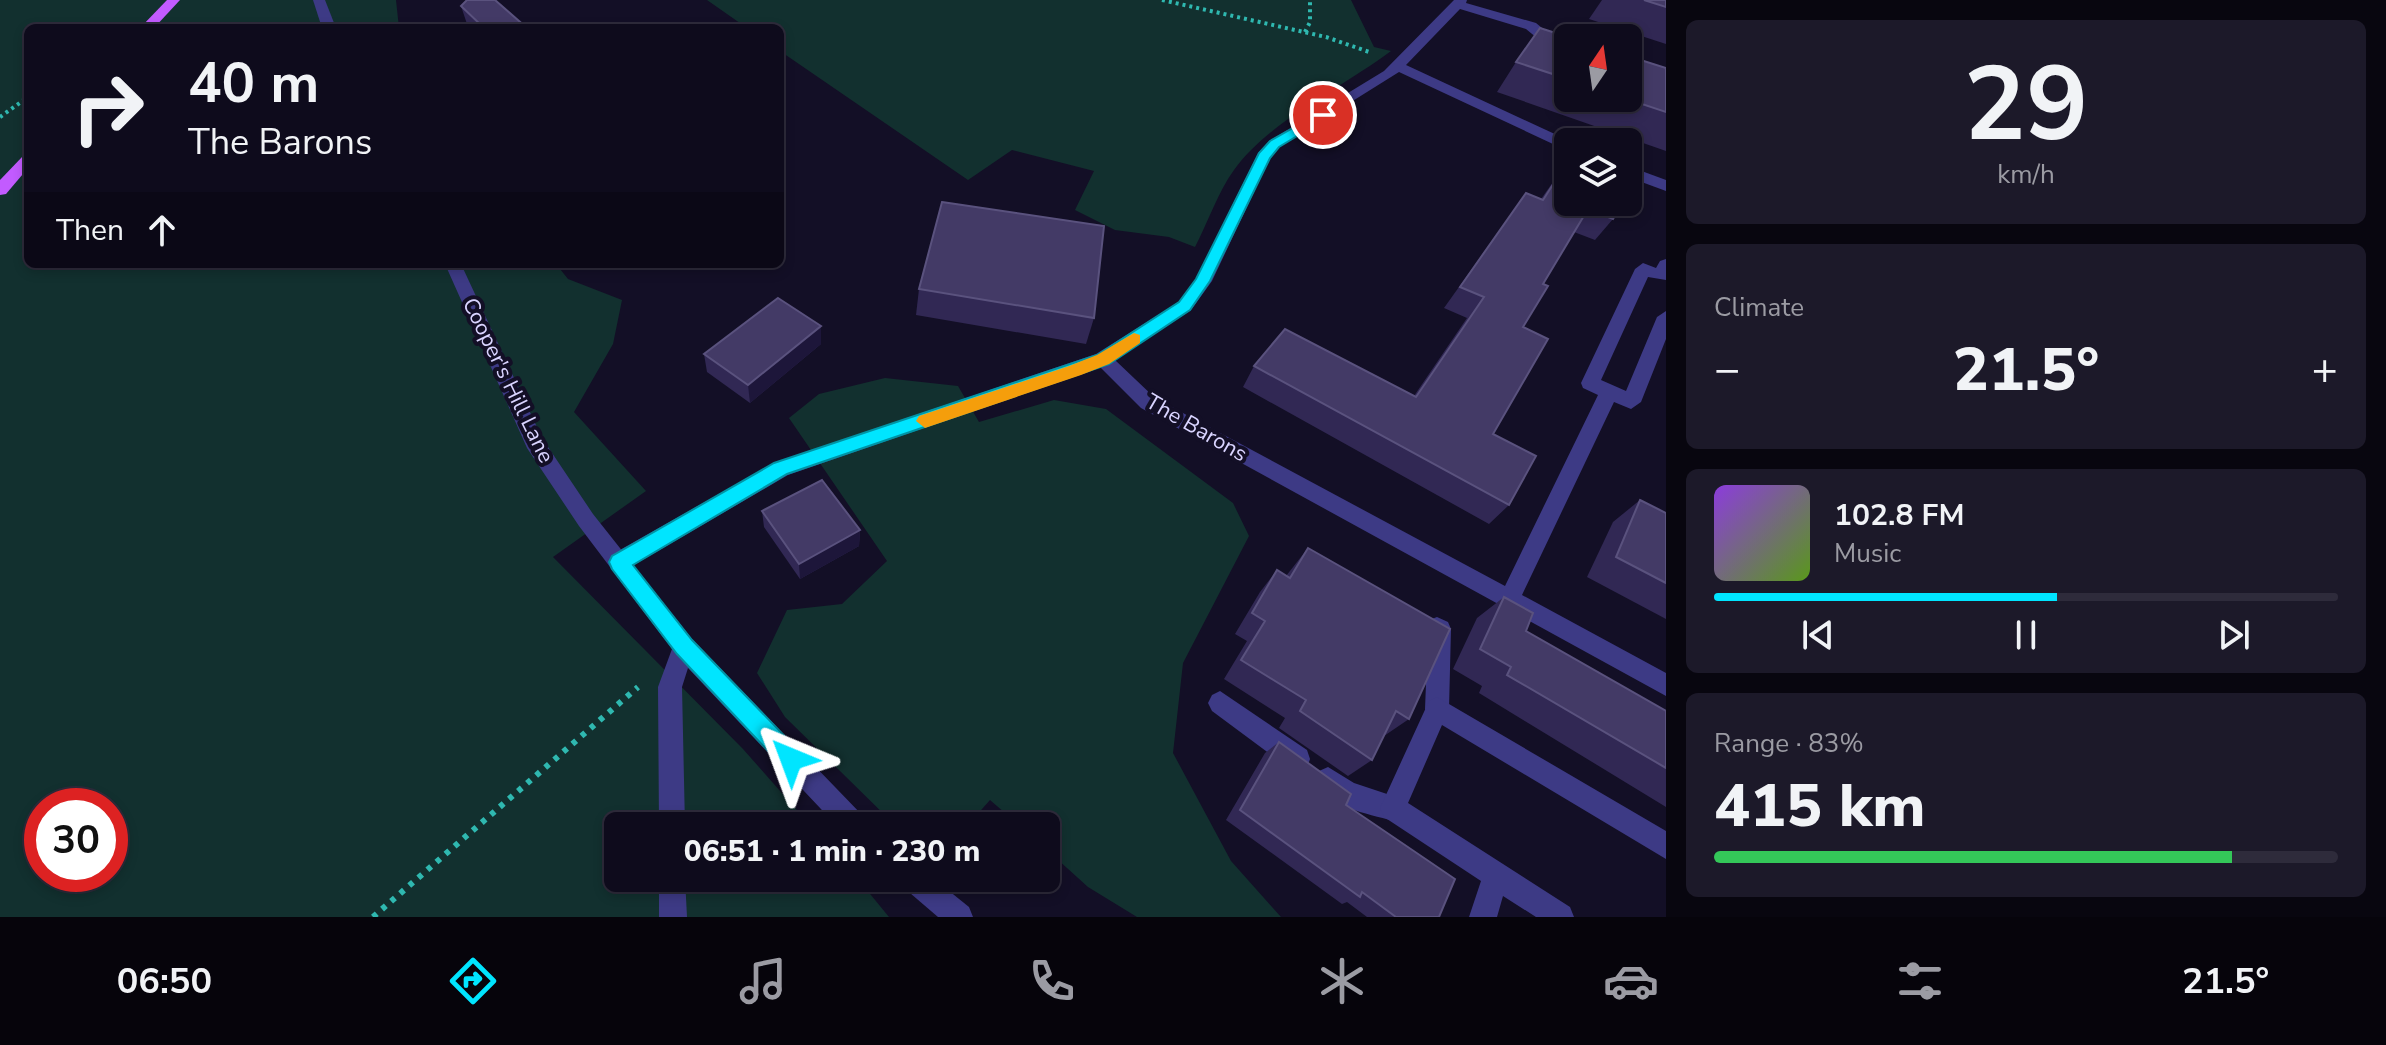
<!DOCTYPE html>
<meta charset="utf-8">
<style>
:root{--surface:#0e0b1c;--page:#1c1929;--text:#f1f3f6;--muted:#9b9ba3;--line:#2e2b3b;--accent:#00e5ff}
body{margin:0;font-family:"Nunito Sans",sans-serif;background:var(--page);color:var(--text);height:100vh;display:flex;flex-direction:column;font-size:30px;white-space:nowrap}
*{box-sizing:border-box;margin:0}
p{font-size:26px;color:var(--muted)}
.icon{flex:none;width:44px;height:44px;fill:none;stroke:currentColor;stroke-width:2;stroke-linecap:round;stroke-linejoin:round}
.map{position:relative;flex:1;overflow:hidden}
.drawer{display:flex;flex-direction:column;gap:20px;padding:20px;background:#08060f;width:720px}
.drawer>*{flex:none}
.banner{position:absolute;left:24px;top:24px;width:760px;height:244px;border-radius:12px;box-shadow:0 4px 12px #0003,0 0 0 2px var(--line);background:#0e0b1c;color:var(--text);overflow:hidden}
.needle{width:52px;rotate:13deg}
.fabs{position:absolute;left:1554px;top:24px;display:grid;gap:16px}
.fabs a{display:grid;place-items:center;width:88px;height:88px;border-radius:12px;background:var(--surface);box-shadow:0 4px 12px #0003,0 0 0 2px var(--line);font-size:40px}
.speed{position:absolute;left:24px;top:788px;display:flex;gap:16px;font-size:40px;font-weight:700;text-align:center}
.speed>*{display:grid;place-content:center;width:104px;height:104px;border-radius:50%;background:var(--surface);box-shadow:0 4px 12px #0003,0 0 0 2px var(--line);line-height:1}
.speed .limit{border:12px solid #d22;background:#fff;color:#111}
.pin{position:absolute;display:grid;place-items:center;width:68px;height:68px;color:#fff;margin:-34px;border:4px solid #fff;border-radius:50%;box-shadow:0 2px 8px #0007}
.me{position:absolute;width:88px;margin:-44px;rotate:316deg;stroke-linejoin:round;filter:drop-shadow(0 0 6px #0008)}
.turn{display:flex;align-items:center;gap:28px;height:168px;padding:0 32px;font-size:36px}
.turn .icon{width:104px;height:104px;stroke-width:2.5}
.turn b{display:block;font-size:56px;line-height:68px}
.then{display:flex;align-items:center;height:76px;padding:0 32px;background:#0003;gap:16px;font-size:30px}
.big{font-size:60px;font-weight:800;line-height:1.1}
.drawer .widget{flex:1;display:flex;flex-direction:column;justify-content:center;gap:12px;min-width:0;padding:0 28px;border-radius:12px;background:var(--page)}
.drawer .dial{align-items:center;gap:0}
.dial b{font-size:104px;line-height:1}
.song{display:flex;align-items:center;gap:24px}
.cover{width:96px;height:96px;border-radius:12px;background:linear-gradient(135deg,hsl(270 70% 55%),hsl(90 70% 35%))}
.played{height:8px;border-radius:4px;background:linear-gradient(90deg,var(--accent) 55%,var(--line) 55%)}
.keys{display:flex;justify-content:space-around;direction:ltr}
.heat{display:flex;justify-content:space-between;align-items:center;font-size:44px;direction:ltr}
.charge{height:12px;border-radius:6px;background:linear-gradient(90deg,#34c759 83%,var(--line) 0)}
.trip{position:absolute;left:604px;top:812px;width:456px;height:80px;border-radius:12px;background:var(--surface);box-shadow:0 4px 12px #0003,0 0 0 2px var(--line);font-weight:800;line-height:80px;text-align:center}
.tabs{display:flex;height:128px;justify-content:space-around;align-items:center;background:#06040b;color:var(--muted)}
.tabs .icon{width:56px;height:56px}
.tabs .on{color:var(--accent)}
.tabs b{font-size:36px;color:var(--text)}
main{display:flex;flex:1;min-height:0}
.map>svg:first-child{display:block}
.green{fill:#12302f;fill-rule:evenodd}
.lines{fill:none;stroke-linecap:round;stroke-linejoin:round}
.path-far1{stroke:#2fb8b0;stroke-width:4;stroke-dasharray:3 4;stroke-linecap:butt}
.path{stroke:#2fb8b0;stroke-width:6;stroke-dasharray:5 7;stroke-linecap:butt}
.lane{fill:#3d3a85;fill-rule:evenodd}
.street{fill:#3d3a85;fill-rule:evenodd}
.primary{fill:#c25bff;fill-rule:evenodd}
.wall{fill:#312854}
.shaded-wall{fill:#1d163a}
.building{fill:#433a66;stroke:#5a527e;stroke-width:2}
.route{fill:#00e5ff;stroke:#0095a6;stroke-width:2}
.slow{fill:#f59e0b}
.labels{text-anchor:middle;stroke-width:8;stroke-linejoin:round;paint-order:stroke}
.street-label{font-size:22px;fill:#d9d4ff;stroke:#130f26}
</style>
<main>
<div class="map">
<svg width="1666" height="917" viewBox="0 0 1666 917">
<rect width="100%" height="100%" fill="#130f26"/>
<!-- green -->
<g class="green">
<path d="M0,0H396L399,28H28V264H556L568,279L622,300L613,344L574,412L646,491L553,557L743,749L811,826H618V878H857L889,917H0ZM42,806H110V874H42Z"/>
<path d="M707,0H1351L1374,47L1391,51C1342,88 1270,120 1234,170C1218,192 1208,222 1195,247L1169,237L1115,230L1075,210L1094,171L1012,150L968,180L780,51V28H747Z"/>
<path d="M885,378L958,386L979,422L1054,400L1106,409L1233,503L1249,536L1183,663L1173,753L1231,861L1281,917H1137L1088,887L1046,849V826H1020L990,800L967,826H896L785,717L757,673L787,610L842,604L887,561L789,418L819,394Z"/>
</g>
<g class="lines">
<!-- path-far1 -->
<g class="path-far1">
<path d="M1162,0L1326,37L1372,53"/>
<path d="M1305,32L1310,22V0"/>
<path d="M0,117L28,97"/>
</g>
<!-- path -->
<path class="path" d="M373,917L638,687"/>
<!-- lane -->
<g class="lane">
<path d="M1454,0H1467L1466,3L1536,23L1553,37L1568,43V51L1543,43L1526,29L1460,9L1406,65L1572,142H1568V151L1399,72L1279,147L1270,158L1212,281L1191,310L1115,360L1155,398L1505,586L1598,395L1583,388L1581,383L1635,269L1643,263L1656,268L1660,261L1666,259V280L1648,277L1601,380L1626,391L1657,317L1666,311V339L1641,402L1631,409L1614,402L1522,595L1666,673V696L1141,408L1100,367L788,475L627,569L619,571L611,569L608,562L611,555L774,463L1096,354L1179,302L1196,279L1258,153L1269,141L1384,71Z"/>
<path d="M1628,166L1666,180V191L1628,177Z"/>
<path d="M1437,617L1448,622L1451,629L1449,709L1445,717L1437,721L1429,717L1425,709L1428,633L1426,627L1429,620Z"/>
<path d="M1220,691L1307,750L1310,759L1307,768L1298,771L1289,768L1212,711L1208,703L1212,695Z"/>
<path d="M1328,767L1354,783L1402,799L1406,808L1402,817L1393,821C1367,813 1327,808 1315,780L1319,771Z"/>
</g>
<!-- street -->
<g class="street">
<path d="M313,0H325L336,28H322Z"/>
<path d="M445,264H461L542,438L593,514L692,639L864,817L868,826H837L688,668L682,687L685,826H659L658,687L672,649L579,526L527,448Z"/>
<path d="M1437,697L1666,831V859L1442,725L1408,803L1570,907L1574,917H1536L1503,896L1497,917H1469L1481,881L1384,817L1380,808L1429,701Z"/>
<path d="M659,878H685L687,917H659Z"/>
<path d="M899,878H933L969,907L973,917H938L903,887Z"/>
</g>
<!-- primary -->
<g class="primary">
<path d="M167,0H180L154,28H140Z"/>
<path d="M28,154V168L6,194L0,195V180L23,156Z"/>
</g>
</g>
<!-- wall -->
<g class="wall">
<path d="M1602,0H1666V44L1589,19Z"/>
<path d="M461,6L527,28H471L467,24Z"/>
<path d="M1568,38V98H1628L1666,68V151L1497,92L1516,62Z"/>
<path d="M1568,161L1623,202L1613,219L1595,240L1574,232L1543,284L1523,327L1493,434L1509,505L1489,524L1243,387L1254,366L1414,396L1467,318L1444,308L1526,193L1541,199Z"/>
<path d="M919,289L1094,318L1086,344L916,315Z"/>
<path d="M821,344L750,403L707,372L704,354Z"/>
<path d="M1640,500L1666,513V619L1587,577L1613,522Z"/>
<path d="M762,511L860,530L859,546L800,579L764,527Z"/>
<path d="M1308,548L1409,719L1384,736L1372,760L1348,776L1279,728L1285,718L1224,679L1247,641L1235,634L1260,592L1277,570L1286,576Z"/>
<path d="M1504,597L1526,631L1666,711V807L1479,693L1482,686L1453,669L1477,618Z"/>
<path d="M1279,742L1346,805L1439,917H1367L1347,902L1342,904L1226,820L1265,753Z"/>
</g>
<!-- shaded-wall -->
<g class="shaded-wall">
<path d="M821,326V344L750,403L748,385Z"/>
<path d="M860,530L859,546L800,579L799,564Z"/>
</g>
<!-- building -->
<g class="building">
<path d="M467,0H495L527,28H484L461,6Z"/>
<path d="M1644,0H1666V7Z"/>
<path d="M1540,28L1571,38H1568V79L1516,62Z"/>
<path d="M1628,56L1666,68V112L1624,98H1628Z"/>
<path d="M1568,161V202H1623L1613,219L1588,209L1543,284L1548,286L1523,327L1548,339L1493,434L1536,456L1509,505L1254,366L1285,329L1416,397L1484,297L1460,287L1526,193L1543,200Z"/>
<path d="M1628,176L1636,180L1628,194Z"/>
<path d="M942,202L1104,226L1094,318L919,289Z"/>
<path d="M778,298L821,326L748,385L704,354Z"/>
<path d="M822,480L860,530L799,564L762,511Z"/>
<path d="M1640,500L1666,513V583L1616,557Z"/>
<path d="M1308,548L1450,629L1409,719L1396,711L1372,760L1300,711L1306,700L1241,660L1265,621L1252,613L1277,570L1290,578Z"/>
<path d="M1504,597L1533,613L1526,631L1666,711V768L1507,675L1511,667L1480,649Z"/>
<path d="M1279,742L1351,794L1346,805L1455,879L1439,917H1396L1362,892L1360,897L1240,810Z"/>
</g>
<!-- route -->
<path class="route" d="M1323,111L1327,112V118L1279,147L1270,158L1210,281L1190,310L1109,364L787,474L633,565L692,640L799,751L802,759L799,767L791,770L783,767L677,654L612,569L609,562L612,556L774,463L1097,355L1179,302L1196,279L1259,153L1270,141Z"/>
<!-- slow -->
<path class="slow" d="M1134,333L1140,335V343L1109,364L1081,375L925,428L916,421L919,416L1069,366L1097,355Z"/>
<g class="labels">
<!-- street labels -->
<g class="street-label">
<text transform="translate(509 380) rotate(64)" y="8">Cooper's Hill Lane</text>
<text transform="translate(1197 427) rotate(30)" y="8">The Barons</text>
</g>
</g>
</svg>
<div class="fabs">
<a><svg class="needle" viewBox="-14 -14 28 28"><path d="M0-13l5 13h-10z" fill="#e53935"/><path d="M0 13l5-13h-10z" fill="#9b9ba3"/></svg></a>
<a><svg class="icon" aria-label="layers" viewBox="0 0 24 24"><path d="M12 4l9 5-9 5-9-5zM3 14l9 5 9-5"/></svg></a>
</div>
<div class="speed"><div class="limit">30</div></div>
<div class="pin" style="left:1323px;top:115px;background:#d93025"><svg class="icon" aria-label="arrive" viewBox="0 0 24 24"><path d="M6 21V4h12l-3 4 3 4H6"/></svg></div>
<svg class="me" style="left:791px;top:759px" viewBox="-20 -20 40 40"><path d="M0-17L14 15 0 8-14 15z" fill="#00e5ff" stroke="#fff" stroke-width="4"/></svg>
<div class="trip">06:51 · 1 min · 230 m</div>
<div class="banner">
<div class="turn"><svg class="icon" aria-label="right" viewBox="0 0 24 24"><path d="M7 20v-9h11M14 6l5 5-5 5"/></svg><div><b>40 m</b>The Barons</div></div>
<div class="then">Then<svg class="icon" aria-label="ahead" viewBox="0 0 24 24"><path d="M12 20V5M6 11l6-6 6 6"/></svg></div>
</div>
</div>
<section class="drawer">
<div class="widget dial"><b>29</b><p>km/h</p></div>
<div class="widget"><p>Climate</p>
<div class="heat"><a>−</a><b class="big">21.5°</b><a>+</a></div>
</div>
<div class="widget">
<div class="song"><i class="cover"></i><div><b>102.8 FM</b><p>Music</p></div></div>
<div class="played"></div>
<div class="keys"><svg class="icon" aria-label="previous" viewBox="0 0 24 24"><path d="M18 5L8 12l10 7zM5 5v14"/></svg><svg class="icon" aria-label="pause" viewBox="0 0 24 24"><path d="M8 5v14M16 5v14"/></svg><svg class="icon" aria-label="next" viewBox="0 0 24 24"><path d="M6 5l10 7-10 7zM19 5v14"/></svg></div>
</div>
<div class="widget"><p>Range · 83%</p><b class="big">415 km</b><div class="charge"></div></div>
</section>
</main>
<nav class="tabs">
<b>06:50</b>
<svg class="icon on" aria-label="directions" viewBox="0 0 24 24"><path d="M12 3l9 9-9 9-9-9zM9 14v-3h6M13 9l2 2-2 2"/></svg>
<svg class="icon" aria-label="music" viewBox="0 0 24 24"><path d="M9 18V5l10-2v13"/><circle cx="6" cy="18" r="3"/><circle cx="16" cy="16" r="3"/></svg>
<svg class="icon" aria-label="phone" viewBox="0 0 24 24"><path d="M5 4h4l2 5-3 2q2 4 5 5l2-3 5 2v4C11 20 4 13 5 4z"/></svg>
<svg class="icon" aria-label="climate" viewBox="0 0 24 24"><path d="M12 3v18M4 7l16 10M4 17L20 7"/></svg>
<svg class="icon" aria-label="car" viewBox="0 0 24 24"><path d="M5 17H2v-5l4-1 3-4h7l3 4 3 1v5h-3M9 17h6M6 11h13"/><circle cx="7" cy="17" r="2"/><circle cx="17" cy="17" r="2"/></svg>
<svg class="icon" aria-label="filters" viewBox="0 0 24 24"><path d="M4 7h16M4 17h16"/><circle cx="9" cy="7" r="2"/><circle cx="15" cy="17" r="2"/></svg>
<b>21.5°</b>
</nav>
